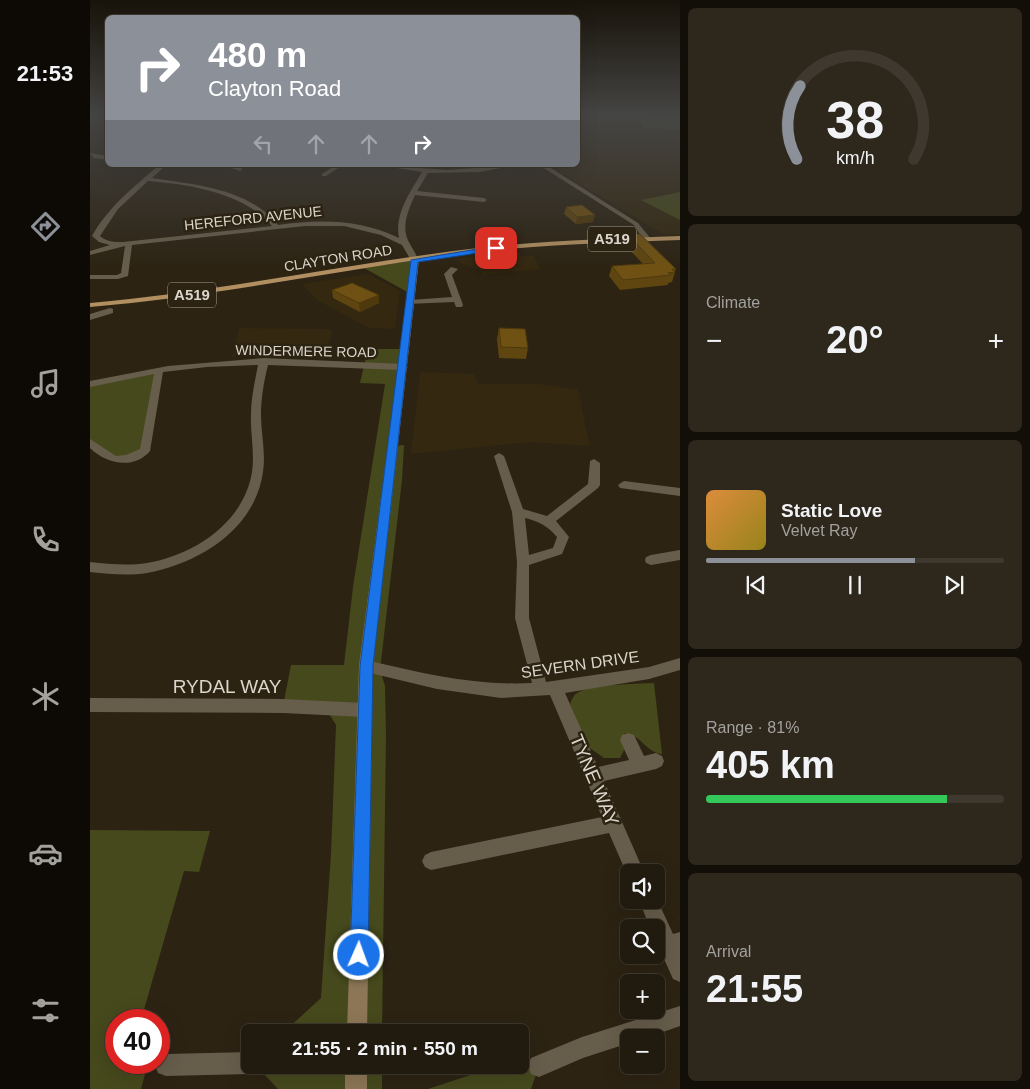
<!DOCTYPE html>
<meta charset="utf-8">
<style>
:root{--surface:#211a0e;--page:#2d271c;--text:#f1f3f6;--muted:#a2a19e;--line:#3e382e;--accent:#8c9099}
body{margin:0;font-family:Arial,sans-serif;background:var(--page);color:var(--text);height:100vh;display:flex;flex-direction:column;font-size:19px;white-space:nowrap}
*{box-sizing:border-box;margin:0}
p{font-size:16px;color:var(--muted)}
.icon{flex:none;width:28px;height:28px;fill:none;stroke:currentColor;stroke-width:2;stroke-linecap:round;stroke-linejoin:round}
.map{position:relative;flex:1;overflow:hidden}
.panel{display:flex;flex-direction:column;gap:8px;padding:8px;background:#120e08;width:350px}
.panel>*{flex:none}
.top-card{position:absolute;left:15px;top:15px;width:475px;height:152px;border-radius:8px;box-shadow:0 5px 20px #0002,0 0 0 1px var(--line);background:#8c9099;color:#fff;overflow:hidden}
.fabs{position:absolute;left:530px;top:864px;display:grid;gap:10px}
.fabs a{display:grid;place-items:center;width:45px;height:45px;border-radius:8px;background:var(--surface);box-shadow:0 5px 20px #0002,0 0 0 1px var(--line);font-size:25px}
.speed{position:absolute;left:15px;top:1009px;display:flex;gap:10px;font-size:25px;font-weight:700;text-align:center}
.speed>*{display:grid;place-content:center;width:65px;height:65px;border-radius:50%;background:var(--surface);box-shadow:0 5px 20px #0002,0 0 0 1px var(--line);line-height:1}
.speed .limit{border:8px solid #d22;background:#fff;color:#111}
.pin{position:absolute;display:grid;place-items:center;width:42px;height:42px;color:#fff;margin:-21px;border-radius:10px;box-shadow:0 2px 8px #0006}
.me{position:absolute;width:55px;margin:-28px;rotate:2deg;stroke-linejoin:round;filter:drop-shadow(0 0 4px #0008)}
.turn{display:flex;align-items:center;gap:18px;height:105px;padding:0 20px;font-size:22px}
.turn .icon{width:65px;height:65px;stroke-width:2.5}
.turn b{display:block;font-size:35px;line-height:42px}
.lanes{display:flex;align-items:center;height:48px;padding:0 20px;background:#0003;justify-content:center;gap:25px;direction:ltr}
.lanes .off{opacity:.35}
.big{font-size:38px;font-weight:700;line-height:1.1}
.panel .tile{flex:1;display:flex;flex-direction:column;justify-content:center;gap:8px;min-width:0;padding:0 18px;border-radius:8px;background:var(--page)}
.panel .dial{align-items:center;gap:0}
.dial svg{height:130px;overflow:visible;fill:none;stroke:var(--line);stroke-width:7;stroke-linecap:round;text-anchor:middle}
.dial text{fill:var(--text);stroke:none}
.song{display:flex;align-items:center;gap:15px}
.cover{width:60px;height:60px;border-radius:8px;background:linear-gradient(135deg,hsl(30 70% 55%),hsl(50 70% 35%))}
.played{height:5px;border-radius:2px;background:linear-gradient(90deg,var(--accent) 70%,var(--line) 70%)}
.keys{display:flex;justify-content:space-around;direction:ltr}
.heat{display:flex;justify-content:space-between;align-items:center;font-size:28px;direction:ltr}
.charge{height:8px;border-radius:4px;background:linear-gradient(90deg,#34c759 81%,var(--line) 0)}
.trip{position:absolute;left:151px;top:1024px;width:288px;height:50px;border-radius:8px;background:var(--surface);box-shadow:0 5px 20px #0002,0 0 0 1px var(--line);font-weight:700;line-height:50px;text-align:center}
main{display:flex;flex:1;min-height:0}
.tab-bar{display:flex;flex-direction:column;width:90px;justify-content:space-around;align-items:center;background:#0d0a06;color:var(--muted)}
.tab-bar .icon{width:35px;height:35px}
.tab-bar .current{color:var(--accent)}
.tab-bar b{font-size:22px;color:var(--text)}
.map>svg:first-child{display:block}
.built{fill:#342811}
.green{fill:#46491c}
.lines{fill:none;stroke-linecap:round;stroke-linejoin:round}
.stream{stroke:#444847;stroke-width:2}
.street{fill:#675d4b;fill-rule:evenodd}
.secondary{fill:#8c7656;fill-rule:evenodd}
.primary{fill:#b18f61;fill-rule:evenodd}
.wall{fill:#5f4610}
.shaded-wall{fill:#4e390d}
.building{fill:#6f5113;stroke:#4e390d}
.route{fill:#1a73e8;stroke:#114b97}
.labels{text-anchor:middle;stroke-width:5;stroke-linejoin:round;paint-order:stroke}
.far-street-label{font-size:14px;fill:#dbd5cb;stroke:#2c2313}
.shield{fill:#2c2313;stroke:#a6a094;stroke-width:1}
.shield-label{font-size:15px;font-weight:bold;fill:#dbd5cb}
.street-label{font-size:16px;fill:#dbd5cb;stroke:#2c2313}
.near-street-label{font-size:19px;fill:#dbd5cb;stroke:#2c2313}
</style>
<main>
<nav class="tab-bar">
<b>21:53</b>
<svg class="icon current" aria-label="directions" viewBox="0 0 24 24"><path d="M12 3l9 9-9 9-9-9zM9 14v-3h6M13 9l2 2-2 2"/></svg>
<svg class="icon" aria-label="music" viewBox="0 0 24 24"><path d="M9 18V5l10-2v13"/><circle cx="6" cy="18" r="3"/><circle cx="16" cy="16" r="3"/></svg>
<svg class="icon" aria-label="phone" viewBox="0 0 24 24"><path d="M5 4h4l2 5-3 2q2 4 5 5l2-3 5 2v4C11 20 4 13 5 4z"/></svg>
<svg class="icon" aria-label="climate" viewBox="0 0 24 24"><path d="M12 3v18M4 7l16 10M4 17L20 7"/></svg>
<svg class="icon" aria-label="car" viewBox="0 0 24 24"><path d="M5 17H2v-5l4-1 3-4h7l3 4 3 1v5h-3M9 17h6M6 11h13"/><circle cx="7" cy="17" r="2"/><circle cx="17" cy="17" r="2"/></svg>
<svg class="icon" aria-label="filters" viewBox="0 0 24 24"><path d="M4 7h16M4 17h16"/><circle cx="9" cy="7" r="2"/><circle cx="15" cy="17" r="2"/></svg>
</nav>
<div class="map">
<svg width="590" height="1089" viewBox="0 0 590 1089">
<rect width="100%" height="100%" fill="#2c2313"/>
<!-- built -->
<g class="built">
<path d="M488,114H560L590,128V234H573L459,165H488Z"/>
<path d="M428,250L432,256H444L450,269L393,275L390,270L377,266L365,259Z"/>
<path d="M278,274L310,291L305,329L279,328L227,300L212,284Z"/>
<path d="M149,328L239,329L242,332L236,358L142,357Z"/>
<path d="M330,372L384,374L388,384H448L488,390L500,446L439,442L321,454Z"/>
</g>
<!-- green -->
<g class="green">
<path d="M549,114H590V130L554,128Z"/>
<path d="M590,192V220L551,200Z"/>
<path d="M325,260L321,294L274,268Z"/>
<path d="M278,349H314L303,446L314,445L312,480L290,670L295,686L296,735L292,1032H194L231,998L241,854L246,725L235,707L193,706L201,665H254L263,587L295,384L270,383Z"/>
<path d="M69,370L55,451L27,460L0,442V384Z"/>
<path d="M564,683L572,754C555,752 553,736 535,733L534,750L530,758H514L497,746L480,704C482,699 484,694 489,692C505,684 545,684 564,683Z"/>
<path d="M0,830L120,831L109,872L94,871L51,1020H26V1062L58,1063L51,1089H0Z"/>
<path d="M430,1061L449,1066L441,1089H338L411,1065H430Z"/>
<path d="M173,1065H292V1089H188L173,1073Z"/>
</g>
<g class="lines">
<!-- stream -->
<path class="stream" d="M0,118L4,114"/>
<!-- street -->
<g class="street">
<path d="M0,153L18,156V160L4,158Z"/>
<path d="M69,165H76L62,178C106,185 158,188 188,225C230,219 270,219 309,238C304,214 321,191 332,172L287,165L357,170L427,165L390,172L338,173L327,191L394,198L397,200L394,202L325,195C318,211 310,228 320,244C323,250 328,256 328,262H322L312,245L291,235L254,226H215L42,245L38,276L28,279H0V275H27L31,273L35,246L0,255V251L20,245L9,242L2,236C18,207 45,186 69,165ZM58,181C98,184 155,193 182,226L33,242C24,242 17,242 10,236L28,209Z"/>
<path d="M133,165H142L153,169L150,171Z"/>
<path d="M246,165H253L236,176H232V174Z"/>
<path d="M449,165H456L548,223L561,239L554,241L544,225Z"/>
<path d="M361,267L368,269L362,275L373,305L372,307H366L364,302L317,304L316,302L320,300L362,297L354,274Z"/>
<path d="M20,308L23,309V313L0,320V314Z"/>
<path d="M174,358L313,364L318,367L313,370L178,365C174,381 171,398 171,415C171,434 176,453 173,472C165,529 110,563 57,573C38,576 19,574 0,572V562C19,564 38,566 57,563C105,555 154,522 162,472C165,453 160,433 161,414C161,398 165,381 168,365L117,367L73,372L60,451C44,470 16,464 0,448V439L26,456L36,455L50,449L64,374L0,387V381L78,366Z"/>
<path d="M409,453L414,456L433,509L457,516L498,484L500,461L504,459L510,463V485L508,488L466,521L479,537L472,554L439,565V618L456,682L559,667L590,658V670L559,679L475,693L508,767L539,760L530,740L532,735L538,733L544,735L554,756L566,753L572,756L574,761L572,766L566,769L514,781L554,872H539V879L519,833L341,870L335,867L332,861L335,855L341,852L512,817L460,695L411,698L347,689L276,672L271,670L269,666L271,662L276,660C331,673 385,686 442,683L425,618L427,562L422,512L404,456ZM435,518C448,521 458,526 467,537L463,548L439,555Z"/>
<path d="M534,481L590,488V496L530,488L528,485Z"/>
<path d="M590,550V560L561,565L556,563L555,560L556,557L561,555Z"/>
<path d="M0,698L193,699L274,703L279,705L282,710L279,715L274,717L193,713L0,712Z"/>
<path d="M566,897L583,934L590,932V982L583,979L566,941V928H560L549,900H566Z"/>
<path d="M590,1006V1026L556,1038H539V1043L493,1058L449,1077L441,1074L438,1066L441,1058L492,1037Z"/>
<path d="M160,1052V1065H170L168,1071L160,1074L76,1076L68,1073L65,1065L69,1062V1057L76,1054Z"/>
</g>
<!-- secondary -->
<g class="secondary">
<path d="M322,258L329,260L283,666L277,1032H257L269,666Z"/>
<rect x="255" y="1065" width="22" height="24"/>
</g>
<!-- primary -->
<path class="primary" d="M590,236V240C514,243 438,245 363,255C242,271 122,297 0,307V303C122,292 242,267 363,251C439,241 514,239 590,236Z"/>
</g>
<!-- wall -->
<g class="wall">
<path d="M476,207L503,222L486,224L474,214Z"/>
<path d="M540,237L586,269L585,271V272L582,282L578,283V285L530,290L519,276L522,266L553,264L537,247Z"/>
<path d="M242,290L289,303L270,312L243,298Z"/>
<path d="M409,328L438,348L436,359L409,358L407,339Z"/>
</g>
<!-- shaded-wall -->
<g class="shaded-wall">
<path d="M505,215L503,222L486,224L487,217Z"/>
<path d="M289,295V303L270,312L269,303Z"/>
</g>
<!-- building -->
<g class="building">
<path d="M492,205L505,215L487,217L476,207Z"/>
<path d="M542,234H550L586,269H582L585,272L578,273L581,275L533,280L522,266L565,263L540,237Z"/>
<path d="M262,283L289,295L269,303L242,290Z"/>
<path d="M409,328L435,329L438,348L411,347Z"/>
</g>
<!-- sky -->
<linearGradient id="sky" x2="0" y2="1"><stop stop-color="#18130a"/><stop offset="0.43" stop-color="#454544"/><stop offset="1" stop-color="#454544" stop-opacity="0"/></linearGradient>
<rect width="590" height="267" fill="url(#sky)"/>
<!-- route -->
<path class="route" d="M406,246L408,247V250L328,262L283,666L278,955L275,961L269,964L262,961L260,955L270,666L321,260Z"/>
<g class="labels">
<!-- far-street labels -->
<g class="far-street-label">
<text transform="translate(163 218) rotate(-6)" y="5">HEREFORD AVENUE</text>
<text transform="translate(248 258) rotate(-9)" y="5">CLAYTON ROAD</text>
<text transform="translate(216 351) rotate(1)" y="5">WINDERMERE ROAD</text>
</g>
<!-- shield labels -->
<g class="shield">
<rect x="498" y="226.5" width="48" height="25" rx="4"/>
<rect x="78" y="282.5" width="48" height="25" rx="4"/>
</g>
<g class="shield-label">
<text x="522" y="244">A519</text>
<text x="102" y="300">A519</text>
</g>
<!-- street labels -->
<g class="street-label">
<text transform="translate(490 664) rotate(-8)" y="6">SEVERN DRIVE</text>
</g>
<!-- near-street labels -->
<g class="near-street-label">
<text x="137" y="693">RYDAL WAY</text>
<text transform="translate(505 780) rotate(67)" y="7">TYNE WAY</text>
</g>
</g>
</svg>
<div class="fabs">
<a><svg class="icon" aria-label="sound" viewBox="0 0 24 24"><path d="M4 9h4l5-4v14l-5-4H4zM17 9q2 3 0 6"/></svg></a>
<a><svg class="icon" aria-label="search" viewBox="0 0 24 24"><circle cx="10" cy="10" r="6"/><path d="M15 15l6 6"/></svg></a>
<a>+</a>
<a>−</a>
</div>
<div class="speed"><div class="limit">40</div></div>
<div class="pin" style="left:406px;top:248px;background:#d93025"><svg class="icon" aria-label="arrive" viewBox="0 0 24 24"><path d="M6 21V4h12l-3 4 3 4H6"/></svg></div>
<svg class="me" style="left:269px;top:955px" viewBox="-20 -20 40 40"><circle r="17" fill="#1a73e8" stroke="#fff" stroke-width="3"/><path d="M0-11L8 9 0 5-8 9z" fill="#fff"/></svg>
<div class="trip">21:55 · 2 min · 550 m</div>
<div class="top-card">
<div class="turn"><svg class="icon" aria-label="right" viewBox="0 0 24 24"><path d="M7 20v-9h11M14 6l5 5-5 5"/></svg><div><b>480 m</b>Clayton Road</div></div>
<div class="lanes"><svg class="icon off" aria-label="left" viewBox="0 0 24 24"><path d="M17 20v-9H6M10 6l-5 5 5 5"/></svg><svg class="icon off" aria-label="ahead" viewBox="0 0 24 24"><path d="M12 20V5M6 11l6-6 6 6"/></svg><svg class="icon off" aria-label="ahead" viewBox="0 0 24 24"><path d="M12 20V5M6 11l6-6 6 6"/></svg><svg class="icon" aria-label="right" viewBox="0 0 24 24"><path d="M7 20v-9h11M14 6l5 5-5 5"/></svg></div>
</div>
</div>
<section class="panel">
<div class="tile dial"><svg viewBox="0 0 100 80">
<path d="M14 69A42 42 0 1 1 86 69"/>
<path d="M14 69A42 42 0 0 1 16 24" stroke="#8c9099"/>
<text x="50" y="56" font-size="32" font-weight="700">38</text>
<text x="50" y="72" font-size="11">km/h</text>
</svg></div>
<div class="tile"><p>Climate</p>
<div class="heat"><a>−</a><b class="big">20°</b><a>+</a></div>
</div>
<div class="tile">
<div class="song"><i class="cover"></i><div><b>Static Love</b><p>Velvet Ray</p></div></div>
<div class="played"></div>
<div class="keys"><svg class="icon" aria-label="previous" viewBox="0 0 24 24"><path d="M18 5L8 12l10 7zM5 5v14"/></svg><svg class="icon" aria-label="pause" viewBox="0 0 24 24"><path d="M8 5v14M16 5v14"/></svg><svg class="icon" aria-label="next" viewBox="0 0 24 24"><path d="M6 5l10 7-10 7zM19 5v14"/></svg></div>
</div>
<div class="tile"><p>Range · 81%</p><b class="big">405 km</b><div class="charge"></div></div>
<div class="tile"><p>Arrival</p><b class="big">21:55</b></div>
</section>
</main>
